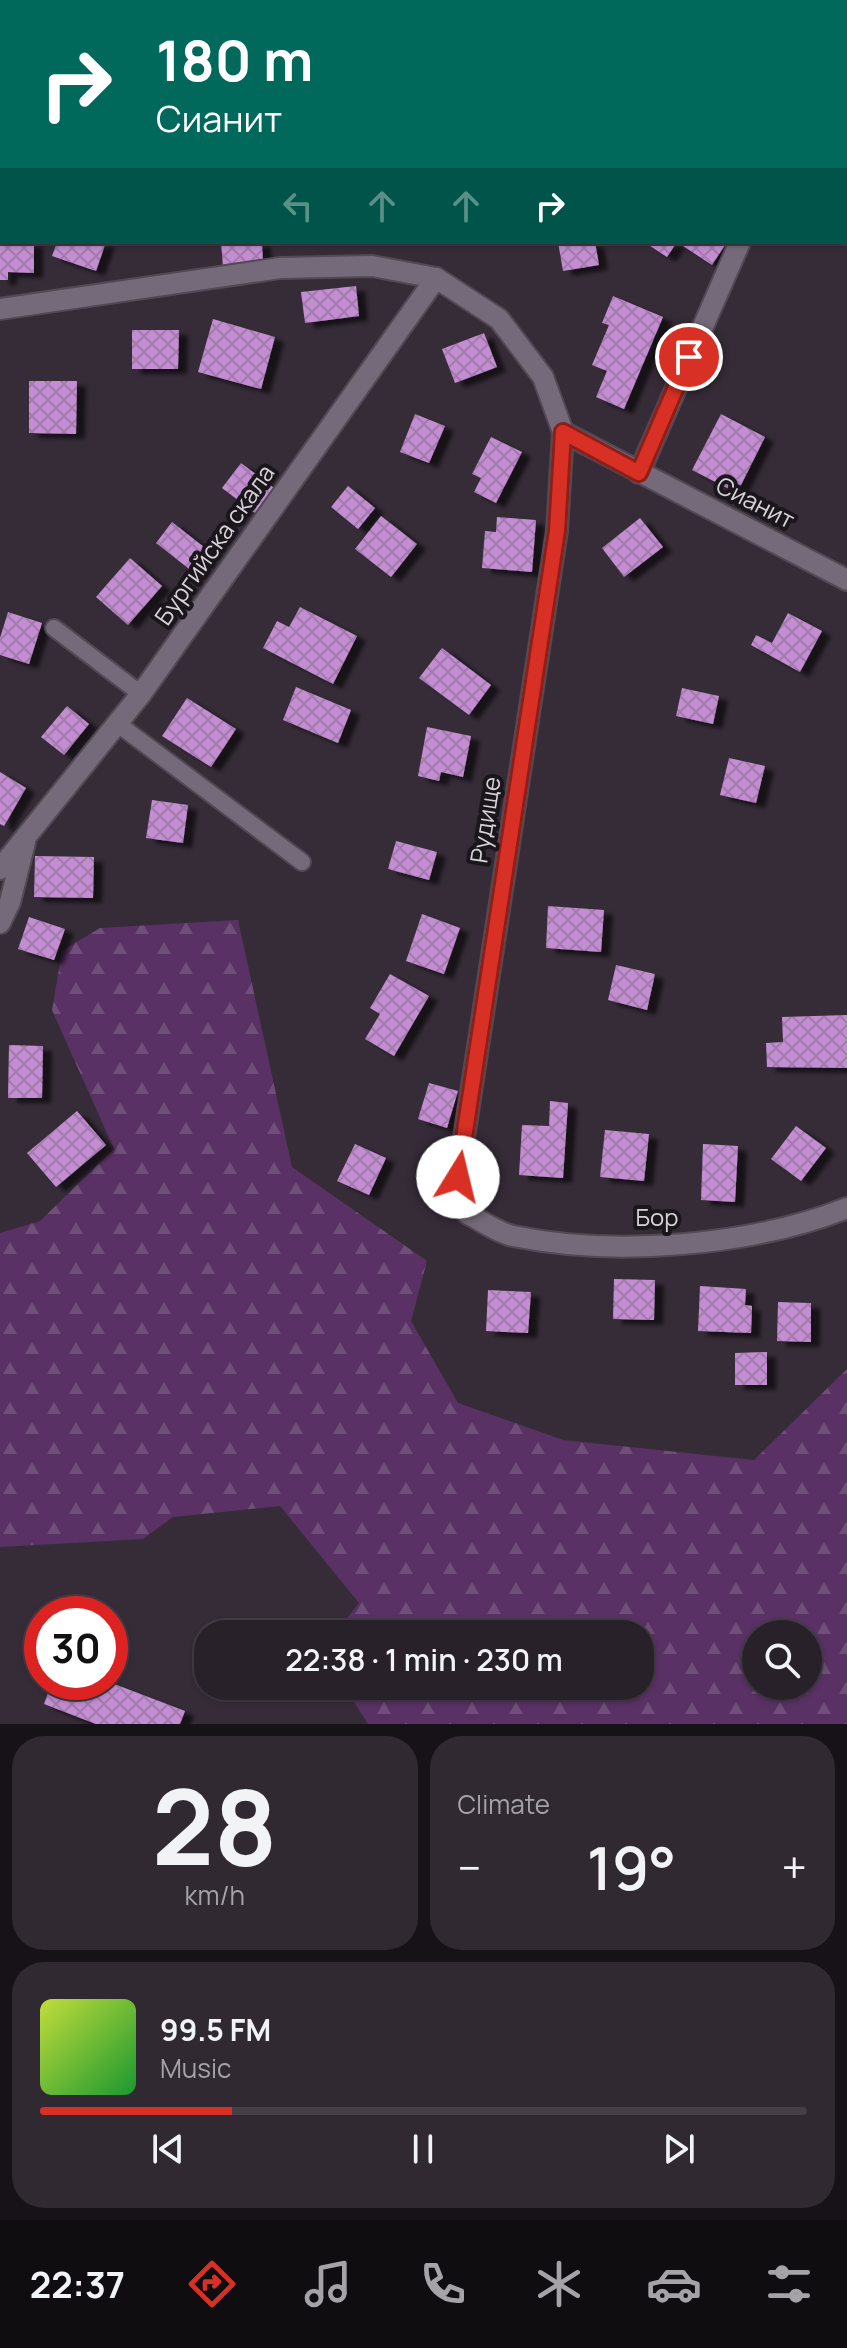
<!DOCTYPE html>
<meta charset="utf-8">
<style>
:root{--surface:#28212a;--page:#302932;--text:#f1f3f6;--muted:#a5a3a8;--line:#443e47;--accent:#d93025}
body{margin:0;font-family:Manrope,sans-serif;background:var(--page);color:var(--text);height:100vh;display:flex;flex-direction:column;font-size:30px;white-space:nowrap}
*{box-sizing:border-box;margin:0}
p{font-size:26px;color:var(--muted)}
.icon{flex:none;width:44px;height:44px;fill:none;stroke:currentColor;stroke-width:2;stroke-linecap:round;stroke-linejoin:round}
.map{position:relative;height:1724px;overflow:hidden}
.sheet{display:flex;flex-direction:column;gap:12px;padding:12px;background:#161217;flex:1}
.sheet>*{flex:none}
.top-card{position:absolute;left:0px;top:0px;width:848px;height:244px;box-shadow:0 2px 6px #0004,0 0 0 2px var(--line);background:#00695c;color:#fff;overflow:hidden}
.controls{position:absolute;left:742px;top:1620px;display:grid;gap:16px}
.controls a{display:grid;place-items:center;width:80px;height:80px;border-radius:50%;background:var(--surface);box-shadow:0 2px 6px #0004,0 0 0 2px var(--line);font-size:40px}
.speed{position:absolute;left:24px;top:1596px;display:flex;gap:16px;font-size:40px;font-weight:700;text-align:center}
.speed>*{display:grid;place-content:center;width:104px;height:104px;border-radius:50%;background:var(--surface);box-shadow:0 2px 6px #0004,0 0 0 2px var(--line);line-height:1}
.speed .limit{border:12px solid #d22;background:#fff;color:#111}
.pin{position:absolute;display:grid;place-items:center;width:68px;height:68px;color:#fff;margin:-34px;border:4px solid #fff;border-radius:50%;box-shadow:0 2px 8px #0007}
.me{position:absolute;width:88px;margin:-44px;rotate:9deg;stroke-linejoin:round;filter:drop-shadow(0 0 6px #0008)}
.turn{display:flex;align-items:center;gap:28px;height:168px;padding:0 24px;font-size:36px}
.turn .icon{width:104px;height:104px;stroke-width:2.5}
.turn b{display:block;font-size:56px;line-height:68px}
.lanes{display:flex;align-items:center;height:76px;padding:0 24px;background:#0003;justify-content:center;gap:40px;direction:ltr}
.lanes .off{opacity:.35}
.big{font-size:60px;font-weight:600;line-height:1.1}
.sheet .tile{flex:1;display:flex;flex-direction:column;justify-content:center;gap:12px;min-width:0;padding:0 28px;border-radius:32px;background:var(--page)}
.sheet .dial{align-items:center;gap:0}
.dial b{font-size:104px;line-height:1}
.song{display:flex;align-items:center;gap:24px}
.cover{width:96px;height:96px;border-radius:12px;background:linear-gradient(135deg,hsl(70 70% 55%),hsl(130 70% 35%))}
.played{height:8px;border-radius:4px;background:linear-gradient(90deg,var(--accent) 25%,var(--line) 25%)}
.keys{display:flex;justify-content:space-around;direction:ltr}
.heat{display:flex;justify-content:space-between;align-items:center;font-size:44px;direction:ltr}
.sheet .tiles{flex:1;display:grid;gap:12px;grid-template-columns:1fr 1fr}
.tile:last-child{grid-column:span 2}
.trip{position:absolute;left:194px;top:1620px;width:460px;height:80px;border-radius:32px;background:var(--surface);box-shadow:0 2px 6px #0004,0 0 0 2px var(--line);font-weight:600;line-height:80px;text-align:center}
.dock{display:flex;height:128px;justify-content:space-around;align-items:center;background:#100d11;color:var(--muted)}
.dock .icon{width:56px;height:56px}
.dock .on{color:var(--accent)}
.dock b{font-size:36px;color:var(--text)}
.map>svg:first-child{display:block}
.forest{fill:url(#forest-firs);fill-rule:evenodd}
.building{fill:url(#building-cross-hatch);filter:url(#shadow)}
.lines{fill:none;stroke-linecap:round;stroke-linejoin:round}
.service-casing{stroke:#514954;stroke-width:20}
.minor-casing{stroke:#514954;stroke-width:24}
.service{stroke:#756a79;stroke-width:16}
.minor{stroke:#756a79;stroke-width:20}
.route-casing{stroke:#8d1f18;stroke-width:20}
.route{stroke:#d93025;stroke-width:14}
.labels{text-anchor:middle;stroke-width:8;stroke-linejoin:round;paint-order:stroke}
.street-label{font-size:24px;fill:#d8d1da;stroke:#1a161c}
</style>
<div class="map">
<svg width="847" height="1724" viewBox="0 0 847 1724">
<defs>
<pattern id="forest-firs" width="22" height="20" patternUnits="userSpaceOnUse" patternTransform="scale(2)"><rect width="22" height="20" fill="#593164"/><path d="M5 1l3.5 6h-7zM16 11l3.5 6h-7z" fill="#704e7a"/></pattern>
<pattern id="building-cross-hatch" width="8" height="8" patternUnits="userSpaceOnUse" patternTransform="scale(2)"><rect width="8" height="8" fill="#c38dd1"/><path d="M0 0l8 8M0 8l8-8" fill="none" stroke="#a27aad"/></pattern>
<filter id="shadow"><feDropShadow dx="9" dy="5" stdDeviation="2" flood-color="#0009"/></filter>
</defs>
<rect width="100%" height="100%" fill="#362c38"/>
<!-- forest -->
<path class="forest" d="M238,920L292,1167L427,1261L411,1321L458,1403L563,1440L754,1460L847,1369V1724H368L344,1686H640V1634H335L359,1603L280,1506L173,1517L143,1539L0,1547V1233L40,1221L114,1149L52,1010L62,951L100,928ZM756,1634H808V1686H756Z"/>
<!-- building -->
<g class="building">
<path d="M0,242H34V273L8,272V280H0Z"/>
<path d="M57,242H106L96,271L52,256Z"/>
<path d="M221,242H262L263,264L223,267Z"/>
<path d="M558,242H595L599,265L563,271Z"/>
<path d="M644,242H727L712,265L677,242L667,257Z"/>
<path d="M356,286L359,316L305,323L301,292Z"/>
<path d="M613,296L663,317L624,409L596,397L607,371L592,365L609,325L602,323Z"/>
<path d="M213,319L275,337L261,389L198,372Z"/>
<path d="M132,330H179L178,369H132Z"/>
<path d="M484,333L497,367L455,383L442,349Z"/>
<path d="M29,381H77L76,434L29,433Z"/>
<path d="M415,414L445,426L429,463L400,452Z"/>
<path d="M721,414L765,437L737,493L692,470Z"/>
<path d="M491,437L522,452L496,503L474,492L481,478L472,474Z"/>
<path d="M241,463L282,494L263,519L222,488Z"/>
<path d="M348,486L375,508L358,529L331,507Z"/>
<path d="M381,516L417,544L391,577L355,549Z"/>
<path d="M497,517L536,520L532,572L482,568L485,531L496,532Z"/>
<path d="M640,518L663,547L624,577L602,548Z"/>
<path d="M172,522L209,551L193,572L156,543Z"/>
<path d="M130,558L162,586L128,625L96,597Z"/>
<path d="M300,607L357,636L333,684L263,648L277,621L289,627Z"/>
<path d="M8,612L42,623L29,664L0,655V638Z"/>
<path d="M788,613L822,631L800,672L751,645L756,635L772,643Z"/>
<path d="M442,648L491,685L469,715L419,678Z"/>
<path d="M296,687L351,710L338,743L283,720Z"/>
<path d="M682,688L719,696L713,724L676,716Z"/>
<path d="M187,698L236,729L211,767L162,736Z"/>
<path d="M67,706L89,724L64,755L41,737Z"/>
<path d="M427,727L471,736L463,777L441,772L439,781L418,776Z"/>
<path d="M729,758L765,766L756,803L720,795Z"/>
<path d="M0,772L26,788L4,826L0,824Z"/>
<path d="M152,800L188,805L183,843L146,838Z"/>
<path d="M396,841L437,852L429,880L388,869Z"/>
<path d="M35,856L94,857L93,898L34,897Z"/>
<path d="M548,906L604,910L601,952L546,948Z"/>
<path d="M422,914L460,928L444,974L406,961Z"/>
<path d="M29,917L65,929L54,960L18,949Z"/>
<path d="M616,965L655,974L647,1010L608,1000Z"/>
<path d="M390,974L429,996L394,1056L365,1039L380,1014L370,1008Z"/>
<path d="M847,1015V1068L767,1067L766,1043L783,1042L782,1017Z"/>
<path d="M9,1045L43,1046L42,1098H8Z"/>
<path d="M429,1083L458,1091L447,1128L418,1119Z"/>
<path d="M550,1101L568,1103L563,1178L519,1175L522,1125L549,1126Z"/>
<path d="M77,1111L106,1145L56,1187L27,1153Z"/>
<path d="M796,1126L826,1148L801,1181L771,1159Z"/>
<path d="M605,1130L649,1134L644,1181L600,1177Z"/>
<path d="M355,1144L386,1158L369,1195L337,1181Z"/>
<path d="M703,1144L738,1146L735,1202L701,1200Z"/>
<path d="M614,1279L655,1280L654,1320L613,1319Z"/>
<path d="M700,1286L746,1289L745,1305L752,1306L751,1333L698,1331Z"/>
<path d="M488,1290L531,1292L528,1333L486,1331Z"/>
<path d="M778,1302L811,1303V1342L777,1341Z"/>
<path d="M767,1352V1385H735V1353Z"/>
<path d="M52,1682H109L185,1711L180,1724H96L44,1704Z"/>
</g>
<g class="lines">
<defs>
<g id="service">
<path d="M26,0L29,2"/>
<path d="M54,628L141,694"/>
<path d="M118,724L302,862"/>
</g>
<g id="minor">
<path d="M804,0L805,2"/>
<path d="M0,6L2,7"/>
<path d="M846,179H847"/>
<path d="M0,309L280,268L372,266L436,278L499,319L543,377L563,432L847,580"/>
<path d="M563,432L557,531L458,1177L468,1214C482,1221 498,1233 513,1236C615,1257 751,1246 847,1208"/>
<path d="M639,473L740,242"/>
<path d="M0,869L141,694L436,278"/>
<path d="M0,923L10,902L25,842"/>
</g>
</defs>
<!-- service casing -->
<use href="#service" class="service-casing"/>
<!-- minor casing -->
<use href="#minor" class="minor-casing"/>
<!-- service -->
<use href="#service" class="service"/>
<!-- minor -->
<use href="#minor" class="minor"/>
</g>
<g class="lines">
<defs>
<path id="route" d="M458,1177L557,531L563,432L639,473L689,357"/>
</defs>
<!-- route casing -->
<use href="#route" class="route-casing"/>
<!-- route -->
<use href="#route" class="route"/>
</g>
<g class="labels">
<!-- street labels -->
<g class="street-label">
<text transform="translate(755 503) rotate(27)" y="8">Сианит</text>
<text transform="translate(215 545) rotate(-55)" y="8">Бургийска скала</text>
<text transform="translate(486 820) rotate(-81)" y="8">Рудище</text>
<text x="657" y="1226">Бор</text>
</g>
</g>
</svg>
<div class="controls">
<a><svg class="icon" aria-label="search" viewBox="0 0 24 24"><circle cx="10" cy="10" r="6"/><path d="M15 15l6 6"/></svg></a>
</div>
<div class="speed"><div class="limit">30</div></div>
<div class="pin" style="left:689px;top:357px;background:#d93025"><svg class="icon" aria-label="arrive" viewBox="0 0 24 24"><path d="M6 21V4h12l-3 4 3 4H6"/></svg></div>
<svg class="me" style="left:458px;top:1177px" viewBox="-20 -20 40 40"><circle r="19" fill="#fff"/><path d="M0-13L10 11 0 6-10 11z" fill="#d93025"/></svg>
<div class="trip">22:38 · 1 min · 230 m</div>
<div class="top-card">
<div class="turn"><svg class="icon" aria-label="right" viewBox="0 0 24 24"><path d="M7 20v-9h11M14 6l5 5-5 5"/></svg><div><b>180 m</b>Сианит</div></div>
<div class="lanes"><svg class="icon off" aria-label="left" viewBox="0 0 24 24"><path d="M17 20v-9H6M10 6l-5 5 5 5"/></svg><svg class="icon off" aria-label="ahead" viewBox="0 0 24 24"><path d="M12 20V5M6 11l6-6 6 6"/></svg><svg class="icon off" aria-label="ahead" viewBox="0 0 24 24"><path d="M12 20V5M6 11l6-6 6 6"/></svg><svg class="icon" aria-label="right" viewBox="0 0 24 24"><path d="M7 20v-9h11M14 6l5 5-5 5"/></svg></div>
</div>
</div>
<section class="sheet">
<div class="tiles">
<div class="tile dial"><b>28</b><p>km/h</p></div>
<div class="tile"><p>Climate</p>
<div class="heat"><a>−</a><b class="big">19°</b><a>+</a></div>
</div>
<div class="tile">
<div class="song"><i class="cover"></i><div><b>99.5 FM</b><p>Music</p></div></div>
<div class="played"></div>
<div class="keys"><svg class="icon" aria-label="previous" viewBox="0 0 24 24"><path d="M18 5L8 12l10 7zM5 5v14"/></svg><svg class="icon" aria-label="pause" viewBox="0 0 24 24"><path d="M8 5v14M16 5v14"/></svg><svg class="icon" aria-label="next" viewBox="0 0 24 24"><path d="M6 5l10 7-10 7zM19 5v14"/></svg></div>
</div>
</div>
</section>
<nav class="dock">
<b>22:37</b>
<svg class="icon on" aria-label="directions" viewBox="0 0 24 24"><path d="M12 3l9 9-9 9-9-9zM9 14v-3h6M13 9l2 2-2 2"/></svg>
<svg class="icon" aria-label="music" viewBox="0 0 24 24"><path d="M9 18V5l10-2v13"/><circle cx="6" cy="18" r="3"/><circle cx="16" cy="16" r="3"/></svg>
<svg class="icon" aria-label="phone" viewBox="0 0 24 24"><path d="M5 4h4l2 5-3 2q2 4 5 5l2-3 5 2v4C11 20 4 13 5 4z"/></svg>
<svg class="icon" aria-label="climate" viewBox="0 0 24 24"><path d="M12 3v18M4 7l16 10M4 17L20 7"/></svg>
<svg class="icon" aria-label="car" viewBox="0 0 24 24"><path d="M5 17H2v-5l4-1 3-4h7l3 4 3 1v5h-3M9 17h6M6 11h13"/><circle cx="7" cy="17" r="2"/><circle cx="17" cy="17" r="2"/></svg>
<svg class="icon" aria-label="filters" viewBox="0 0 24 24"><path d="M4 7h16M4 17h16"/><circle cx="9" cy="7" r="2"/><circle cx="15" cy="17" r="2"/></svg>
</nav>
